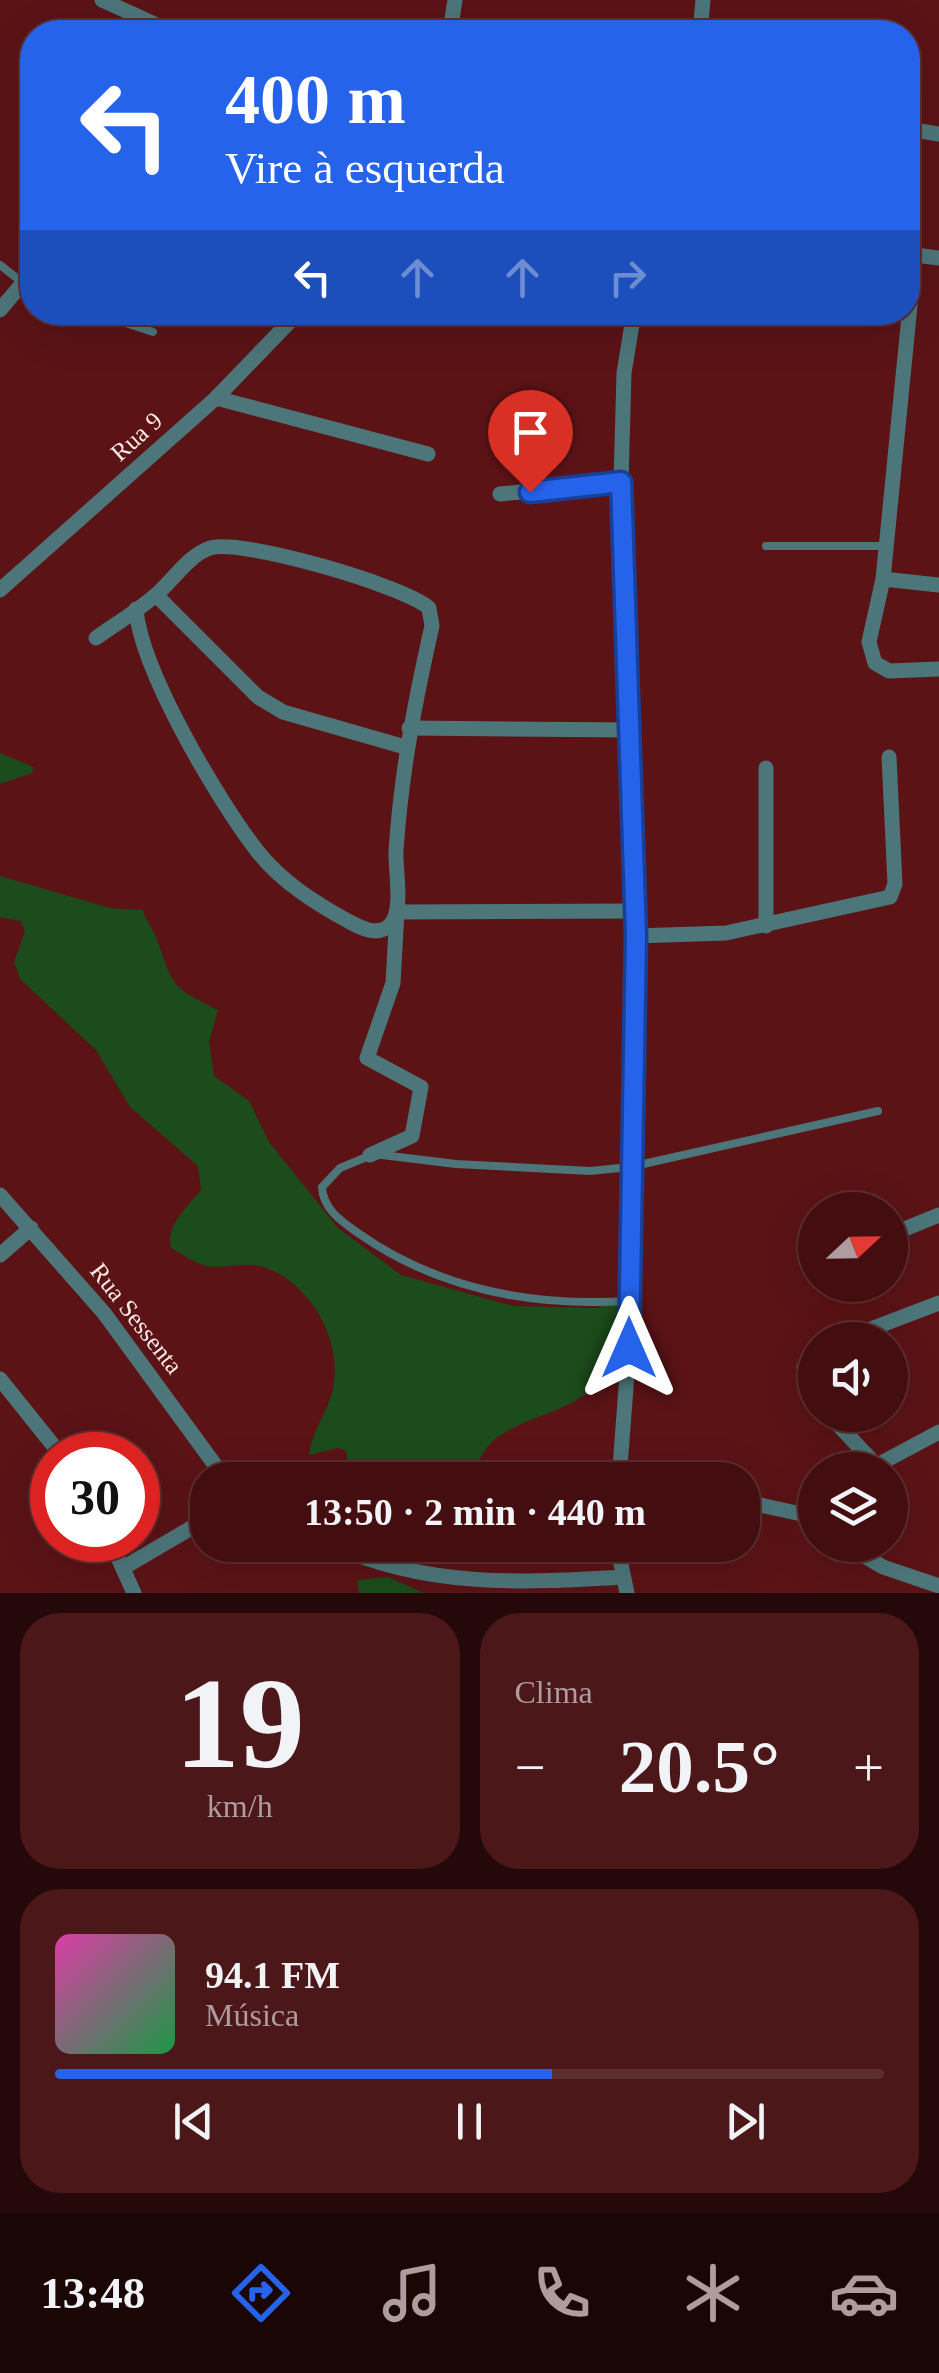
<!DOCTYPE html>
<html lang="pt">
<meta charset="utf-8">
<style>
:root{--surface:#440e10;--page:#4b1719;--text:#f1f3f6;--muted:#af9c9f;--line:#5c2e30;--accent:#2563eb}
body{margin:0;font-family:"Times New Roman",serif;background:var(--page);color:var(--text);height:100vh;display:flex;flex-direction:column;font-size:38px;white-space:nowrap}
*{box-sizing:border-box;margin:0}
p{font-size:32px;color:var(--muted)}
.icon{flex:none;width:55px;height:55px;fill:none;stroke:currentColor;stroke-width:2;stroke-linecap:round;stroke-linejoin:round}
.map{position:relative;height:1593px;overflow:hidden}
.drawer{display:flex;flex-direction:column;gap:20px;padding:20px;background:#250809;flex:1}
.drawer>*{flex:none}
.top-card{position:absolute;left:20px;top:20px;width:900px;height:305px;border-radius:40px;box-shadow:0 10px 40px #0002,0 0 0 2px var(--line);background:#2563eb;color:#fff;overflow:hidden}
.needle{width:65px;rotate:68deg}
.controls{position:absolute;left:798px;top:1192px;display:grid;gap:20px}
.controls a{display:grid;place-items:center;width:110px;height:110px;border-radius:50%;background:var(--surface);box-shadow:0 10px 40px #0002,0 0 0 2px var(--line);font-size:50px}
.speed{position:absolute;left:30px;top:1432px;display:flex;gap:20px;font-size:50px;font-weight:700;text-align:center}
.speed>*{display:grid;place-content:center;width:130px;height:130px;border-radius:50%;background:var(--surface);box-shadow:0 10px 40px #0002,0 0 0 2px var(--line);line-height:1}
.speed .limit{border:15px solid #d22;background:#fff;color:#111}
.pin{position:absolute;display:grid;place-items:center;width:85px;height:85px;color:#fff;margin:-102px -42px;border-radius:50% 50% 50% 0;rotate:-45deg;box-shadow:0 0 10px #0007}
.pin .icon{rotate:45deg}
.me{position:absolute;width:110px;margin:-55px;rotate:0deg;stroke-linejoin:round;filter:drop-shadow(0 0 8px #0008)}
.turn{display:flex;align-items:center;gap:35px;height:210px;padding:0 40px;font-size:45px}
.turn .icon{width:130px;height:130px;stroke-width:2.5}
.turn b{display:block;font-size:70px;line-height:85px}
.lanes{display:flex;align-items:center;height:95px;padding:0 40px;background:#0003;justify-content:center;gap:50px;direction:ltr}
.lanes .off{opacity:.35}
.big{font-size:75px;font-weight:800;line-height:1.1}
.drawer .card{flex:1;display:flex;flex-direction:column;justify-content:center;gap:15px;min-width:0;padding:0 35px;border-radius:40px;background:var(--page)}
.drawer .dial{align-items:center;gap:0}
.dial b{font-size:130px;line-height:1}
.song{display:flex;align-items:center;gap:30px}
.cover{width:120px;height:120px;border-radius:15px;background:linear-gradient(135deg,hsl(320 70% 55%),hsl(140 70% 35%))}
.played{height:10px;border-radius:5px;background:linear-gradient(90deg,var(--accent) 60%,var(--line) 60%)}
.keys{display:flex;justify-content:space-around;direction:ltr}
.heat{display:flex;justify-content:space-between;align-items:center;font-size:55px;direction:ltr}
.drawer .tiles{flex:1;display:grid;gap:20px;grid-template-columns:1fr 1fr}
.card:last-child{grid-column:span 2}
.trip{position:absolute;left:190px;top:1462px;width:570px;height:100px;border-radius:40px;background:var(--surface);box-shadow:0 10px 40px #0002,0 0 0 2px var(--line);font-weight:800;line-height:100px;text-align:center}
.tabs{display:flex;height:160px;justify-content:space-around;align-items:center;background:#1b0606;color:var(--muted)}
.tabs .icon{width:70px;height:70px}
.tabs .active{color:var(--accent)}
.tabs b{font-size:45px;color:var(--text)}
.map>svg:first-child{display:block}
.green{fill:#1c4c1b}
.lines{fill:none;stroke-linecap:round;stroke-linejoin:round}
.lane{stroke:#4d767a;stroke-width:8}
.street{stroke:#4d767a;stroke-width:15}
.route-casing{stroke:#184099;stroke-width:25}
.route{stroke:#2563eb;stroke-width:18}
.labels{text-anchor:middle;stroke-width:10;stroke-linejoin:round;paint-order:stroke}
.street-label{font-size:25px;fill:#fdeae8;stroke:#5b1316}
</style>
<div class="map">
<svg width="939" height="1593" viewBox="0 0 939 1593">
<rect width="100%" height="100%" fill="#5b1316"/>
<!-- green -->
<g class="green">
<path d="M0,753L34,767L32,773L0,784Z"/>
<path d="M0,876L110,908L143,910C146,922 154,929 157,940C174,987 170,986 218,1010L209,1042L214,1076L249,1101L269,1142L338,1228L401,1275L513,1306L596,1308L620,1300C616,1327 615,1359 597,1383C574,1412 523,1416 494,1440C483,1449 476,1467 469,1480H350L346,1451L338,1448L309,1455C312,1429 331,1409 334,1382C340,1336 310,1285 267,1268C246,1260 223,1270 206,1266C195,1263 182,1254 171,1248C165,1226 188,1206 201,1190L198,1166L130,1107L96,1050L20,979L14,962L25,932L21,921L0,917Z"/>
<path d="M372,1545H482L472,1553L439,1549C416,1566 394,1561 372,1545Z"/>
<path d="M388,1577L424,1593H359L357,1580Z"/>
</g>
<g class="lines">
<!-- lane -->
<g class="lane">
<path d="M0,265L32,290"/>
<path d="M92,312L153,332"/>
<path d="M766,546H886"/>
<path d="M629,1301C532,1307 439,1290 358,1233C341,1221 323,1209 322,1187L340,1168L374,1154L456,1164L590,1171L630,1167L878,1111"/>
</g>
<!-- street -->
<g class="street">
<path d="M102,0L172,32"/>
<path d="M450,32L455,0"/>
<path d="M700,32L703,0"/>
<path d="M908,129L939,134"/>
<path d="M908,254L939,258"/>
<path d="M915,255L883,579L869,642L875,663L889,671L939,669"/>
<path d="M0,310L32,272"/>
<path d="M216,398L428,454"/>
<path d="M500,494L621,482"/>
<path d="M883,579L939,585"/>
<path d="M0,590L216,398L299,312"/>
<path d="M156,595L258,697L283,712L405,747"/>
<path d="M96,638C117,623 139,610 158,593C174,579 189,555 210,548C241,538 405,586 429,608L432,626C415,701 401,774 396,851C395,870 404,911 390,925C377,937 361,928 348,921C315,903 282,882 258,852C219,802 141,671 136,609"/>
<path d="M409,728L632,730"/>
<path d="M766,768V926"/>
<path d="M635,936L726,933L890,897L895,884L889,757"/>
<path d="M370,1155L412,1136L421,1087L367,1058L393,983L397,912L634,911"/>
<path d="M0,1195L104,1313L226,1480"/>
<path d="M890,1235L939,1215"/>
<path d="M0,1255L31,1228"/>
<path d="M842,1340L939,1303"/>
<path d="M815,1351L804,1367L815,1396"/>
<path d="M0,1379L61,1455"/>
<path d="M829,1415L876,1465"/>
<path d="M868,1470L939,1432"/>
<path d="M619,1480L629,1348L635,936L621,482L624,373L634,312"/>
<path d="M742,1501L815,1517"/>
<path d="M110,1540L134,1593"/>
<path d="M334,1545C424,1588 526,1583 623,1577"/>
<path d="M617,1545L627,1593"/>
<path d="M846,1545L883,1567L939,1586"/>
<path d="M123,1568L208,1518"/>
</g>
</g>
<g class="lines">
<defs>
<path id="route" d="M530,492L621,482L636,936L629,1348"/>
</defs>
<!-- route casing -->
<use href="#route" class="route-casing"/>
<!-- route -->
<use href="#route" class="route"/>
</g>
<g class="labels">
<!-- street labels -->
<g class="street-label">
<text transform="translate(136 436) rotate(-42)" y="9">Rua 9</text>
<text transform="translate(137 1318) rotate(52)" y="9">Rua Sessenta</text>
</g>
</g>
</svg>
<div class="controls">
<a><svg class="needle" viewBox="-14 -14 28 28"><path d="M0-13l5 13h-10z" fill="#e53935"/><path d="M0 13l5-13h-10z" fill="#af9c9f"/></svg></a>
<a><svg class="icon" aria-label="sound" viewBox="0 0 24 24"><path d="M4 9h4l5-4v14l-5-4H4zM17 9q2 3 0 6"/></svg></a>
<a><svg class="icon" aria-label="layers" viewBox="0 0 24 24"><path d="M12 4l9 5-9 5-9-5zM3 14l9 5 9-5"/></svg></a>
</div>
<div class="speed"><div class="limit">30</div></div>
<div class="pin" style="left:530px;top:492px;background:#d93025"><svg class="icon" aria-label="arrive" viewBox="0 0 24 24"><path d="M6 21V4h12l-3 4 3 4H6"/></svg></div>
<svg class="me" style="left:629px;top:1348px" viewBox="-20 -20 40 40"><path d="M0-17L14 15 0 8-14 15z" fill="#2563eb" stroke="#fff" stroke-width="4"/></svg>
<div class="trip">13:50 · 2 min · 440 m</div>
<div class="top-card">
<div class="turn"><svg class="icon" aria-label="left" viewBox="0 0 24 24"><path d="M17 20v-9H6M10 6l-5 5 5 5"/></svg><div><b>400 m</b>Vire à esquerda</div></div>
<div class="lanes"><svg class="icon" aria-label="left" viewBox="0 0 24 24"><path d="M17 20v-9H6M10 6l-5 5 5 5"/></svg><svg class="icon off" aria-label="ahead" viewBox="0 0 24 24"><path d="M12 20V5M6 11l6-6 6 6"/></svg><svg class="icon off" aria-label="ahead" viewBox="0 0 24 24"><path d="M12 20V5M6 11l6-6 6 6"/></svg><svg class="icon off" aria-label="right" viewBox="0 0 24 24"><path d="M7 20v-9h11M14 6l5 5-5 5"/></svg></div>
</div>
</div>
<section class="drawer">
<div class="tiles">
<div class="card dial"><b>19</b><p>km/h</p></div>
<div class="card"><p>Clima</p>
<div class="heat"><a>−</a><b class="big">20.5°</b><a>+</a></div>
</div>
<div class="card">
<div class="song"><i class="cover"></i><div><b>94.1 FM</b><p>Música</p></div></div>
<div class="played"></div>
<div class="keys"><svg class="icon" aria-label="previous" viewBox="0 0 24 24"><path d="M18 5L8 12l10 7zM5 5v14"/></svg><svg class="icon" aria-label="pause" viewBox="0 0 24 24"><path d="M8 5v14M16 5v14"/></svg><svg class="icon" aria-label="next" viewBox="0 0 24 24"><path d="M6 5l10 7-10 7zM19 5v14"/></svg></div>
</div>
</div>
</section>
<nav class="tabs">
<b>13:48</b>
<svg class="icon active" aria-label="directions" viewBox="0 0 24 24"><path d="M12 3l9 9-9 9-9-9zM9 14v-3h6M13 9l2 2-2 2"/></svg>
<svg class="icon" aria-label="music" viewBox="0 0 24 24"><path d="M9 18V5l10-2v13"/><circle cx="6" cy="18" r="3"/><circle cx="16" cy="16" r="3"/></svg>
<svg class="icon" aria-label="phone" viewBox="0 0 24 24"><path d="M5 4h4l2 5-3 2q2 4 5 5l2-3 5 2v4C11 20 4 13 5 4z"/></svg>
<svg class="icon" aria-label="climate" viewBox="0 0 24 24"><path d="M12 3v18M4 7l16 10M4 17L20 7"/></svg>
<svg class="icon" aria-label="car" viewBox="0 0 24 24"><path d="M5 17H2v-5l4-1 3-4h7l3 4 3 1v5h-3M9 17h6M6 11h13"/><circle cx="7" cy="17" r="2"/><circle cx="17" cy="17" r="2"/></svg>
</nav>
